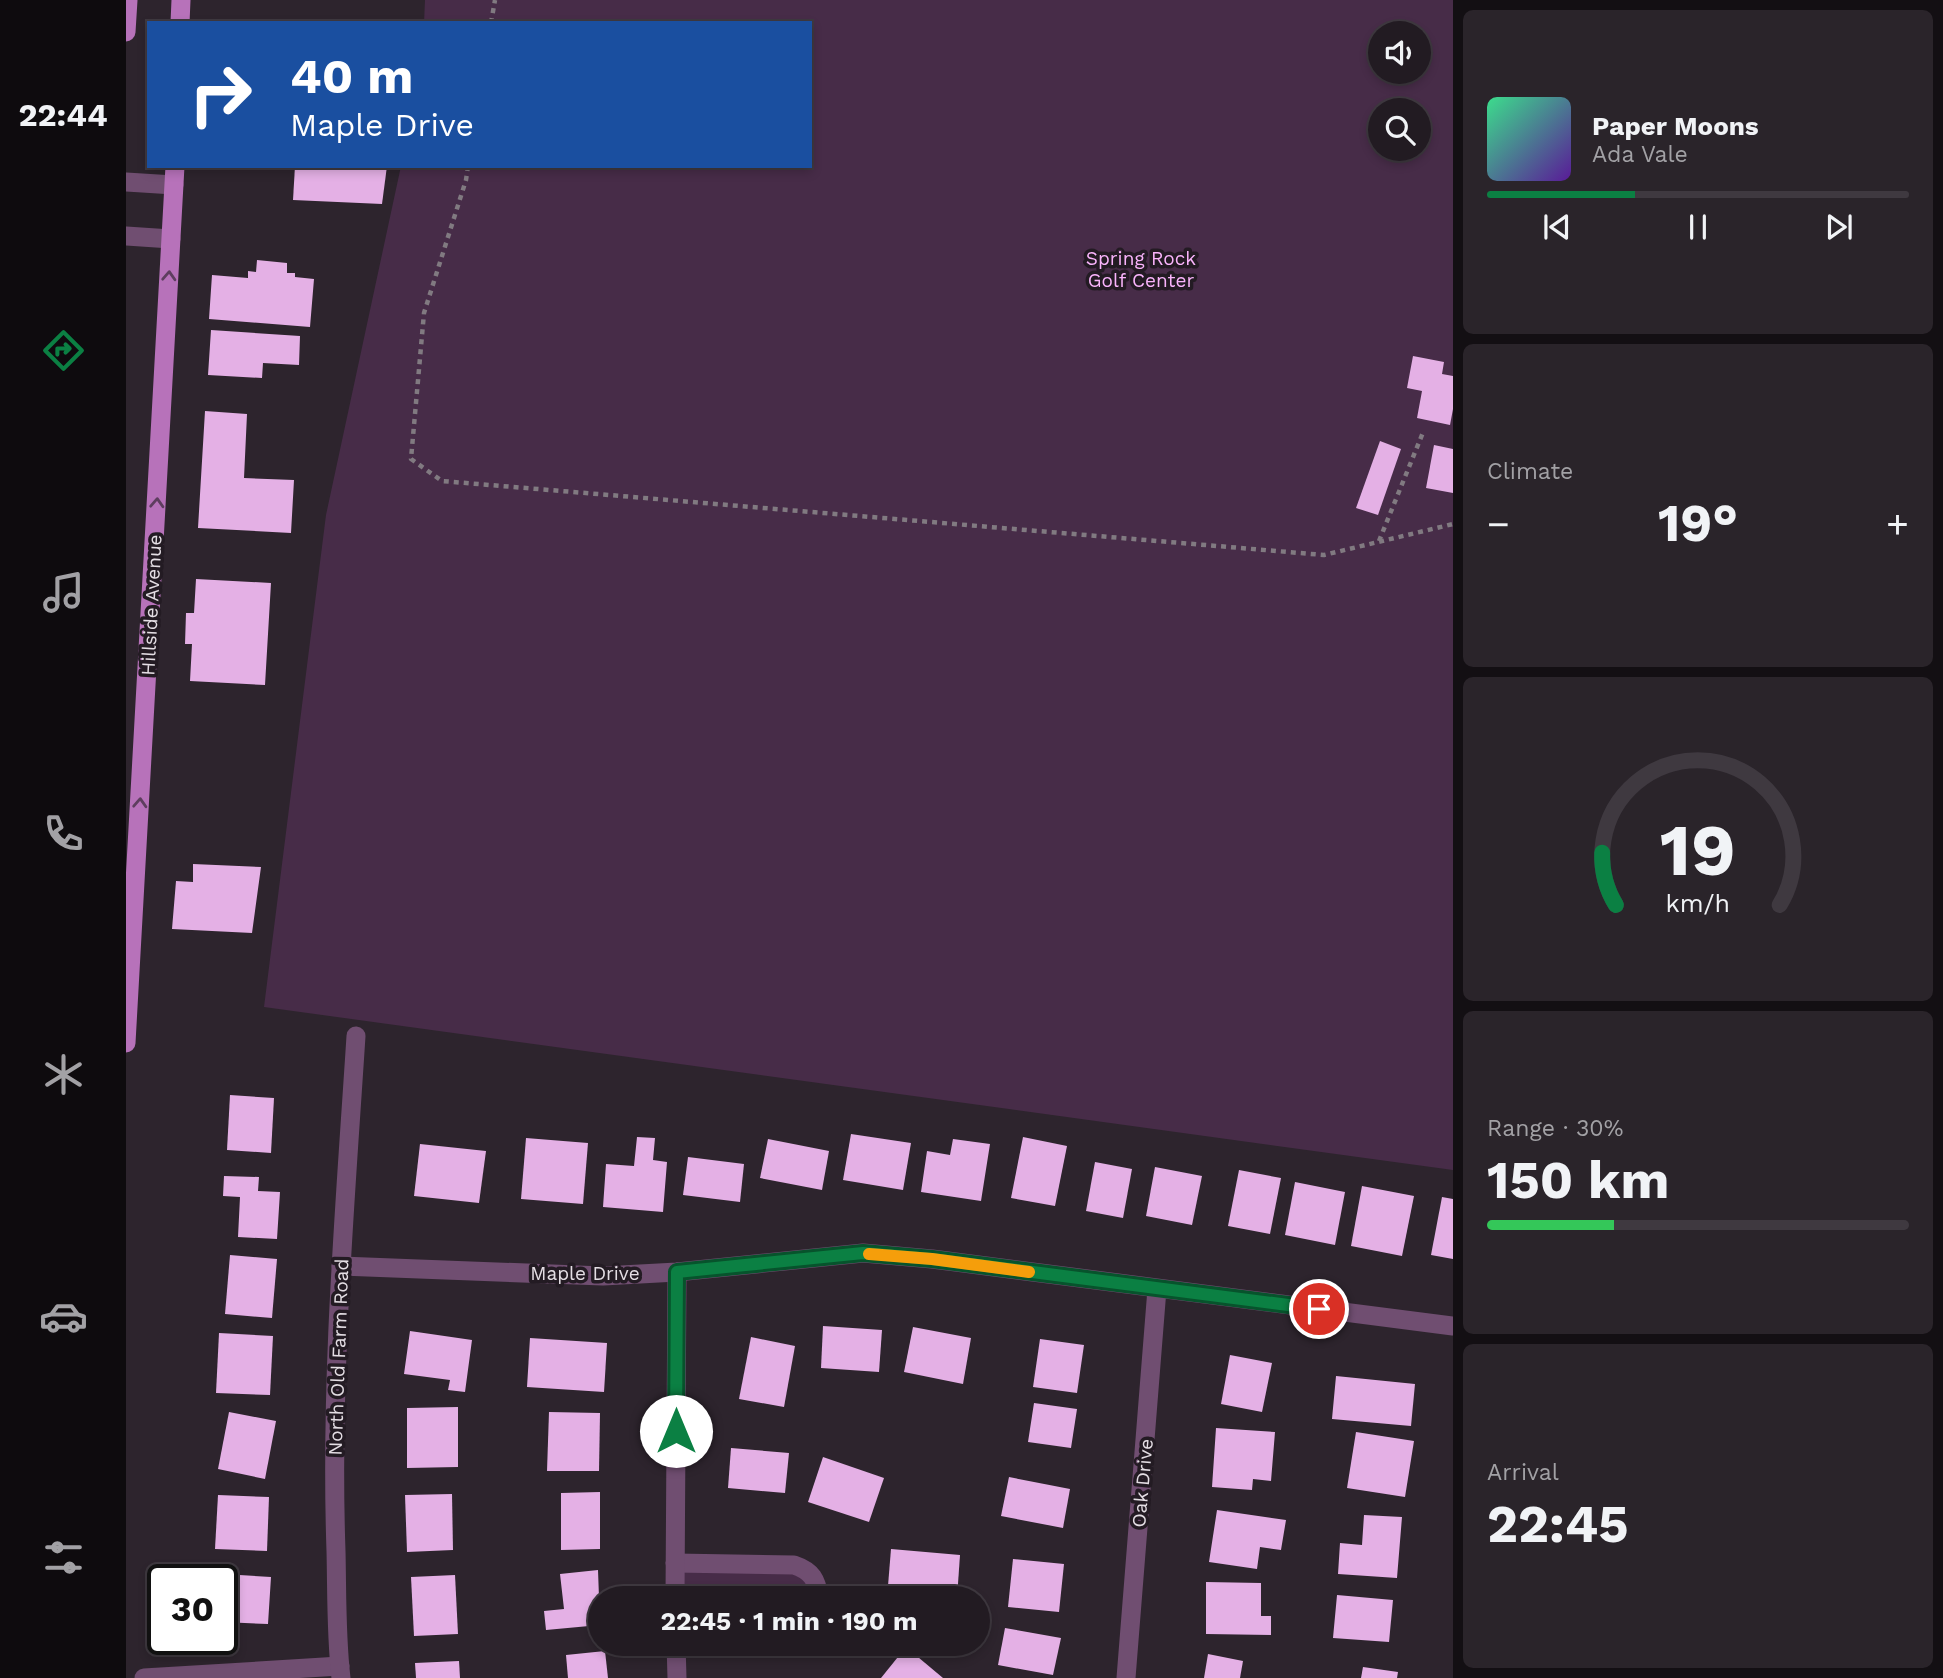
<!DOCTYPE html>
<meta charset="utf-8">
<style>
:root{--surface:#221b22;--page:#2a242a;--text:#f1f3f6;--muted:#a2a1a5;--line:#3f3940;--accent:#0b8043}
body{margin:0;font-family:"Work Sans",sans-serif;background:var(--page);color:var(--text);height:100vh;display:flex;flex-direction:column;font-size:26px;white-space:nowrap}
*{box-sizing:border-box;margin:0}
p{font-size:23px;color:var(--muted)}
.icon{flex:none;width:38px;height:38px;fill:none;stroke:currentColor;stroke-width:2;stroke-linecap:round;stroke-linejoin:round}
.map{position:relative;flex:1;overflow:hidden}
.sheet{display:flex;flex-direction:column;gap:10px;padding:10px;background:#130f13;width:490px}
.sheet>*{flex:none}
.banner{position:absolute;left:21px;top:21px;width:665px;height:147px;border-radius:0px;box-shadow:0 4px 10px #0003,0 0 0 2px var(--line);background:#1a4fa0;color:#fff;overflow:hidden}
.buttons{position:absolute;left:1242px;top:21px;display:grid;gap:14px}
.buttons a{display:grid;place-items:center;width:63px;height:63px;border-radius:50%;background:var(--surface);box-shadow:0 4px 10px #0003,0 0 0 2px var(--line);font-size:35px}
.speed{position:absolute;left:21px;top:1564px;display:flex;gap:14px;font-size:35px;font-weight:700;text-align:center}
.speed>*{display:grid;place-content:center;width:91px;height:91px;border-radius:50%;background:var(--surface);box-shadow:0 4px 10px #0003,0 0 0 2px var(--line);line-height:1}
.speed .limit{border:4px solid #111;border-radius:10px;background:#fff;color:#111}
.pin{position:absolute;display:grid;place-items:center;width:60px;height:60px;color:#fff;margin:-30px;border:4px solid #fff;border-radius:50%;box-shadow:0 2px 7px #0007}
.me{position:absolute;width:77px;margin:-38px;rotate:0deg;stroke-linejoin:round;filter:drop-shadow(0 0 5px #0008)}
.turn{display:flex;align-items:center;gap:24px;height:147px;padding:0 28px;font-size:32px}
.turn .icon{width:91px;height:91px;stroke-width:2.5}
.turn b{display:block;font-size:49px;line-height:60px}
.big{font-size:52px;font-weight:700;line-height:1.1}
.sheet .widget{flex:1;display:flex;flex-direction:column;justify-content:center;gap:10px;min-width:0;padding:0 24px;border-radius:10px;background:var(--page)}
.sheet .dial{align-items:center;gap:0}
.dial svg{height:182px;overflow:visible;fill:none;stroke:var(--line);stroke-width:7;stroke-linecap:round;text-anchor:middle}
.dial text{fill:var(--text);stroke:none}
.song{display:flex;align-items:center;gap:21px}
.cover{width:84px;height:84px;border-radius:10px;background:linear-gradient(135deg,hsl(150 70% 55%),hsl(270 70% 35%))}
.played{height:7px;border-radius:4px;background:linear-gradient(90deg,var(--accent) 35%,var(--line) 35%)}
.keys{display:flex;justify-content:space-around;direction:ltr}
.heat{display:flex;justify-content:space-between;align-items:center;font-size:38px;direction:ltr}
.charge{height:10px;border-radius:5px;background:linear-gradient(90deg,#34c759 30%,var(--line) 0)}
.trip{position:absolute;left:462px;top:1586px;width:402px;height:70px;border-radius:35px;background:var(--surface);box-shadow:0 4px 10px #0003,0 0 0 2px var(--line);font-weight:700;line-height:70px;text-align:center}
main{display:flex;flex:1;min-height:0}
.dock{display:flex;flex-direction:column;width:126px;justify-content:space-around;align-items:center;background:#0e0b0e;color:var(--muted)}
.dock .icon{width:49px;height:49px}
.dock .selected{color:var(--accent)}
.dock b{font-size:32px;color:var(--text)}
.map>svg:first-child{display:block}
.green{fill:#472c48;fill-rule:evenodd}
.building{fill:#e4b0e5}
.lines{fill:none;stroke-linecap:round;stroke-linejoin:round}
.path{stroke:#817a81;stroke-width:4.5;stroke-dasharray:5 5;stroke-linecap:butt}
.minor{stroke:#704e71;stroke-width:19}
.primary{stroke:#b772ba;stroke-width:19}
.oneway{stroke:#5e3e5f}
.route-casing{stroke:#07532c;stroke-width:18}
.route{stroke:#0b8043;stroke-width:12}
.slow{stroke:#f59e0b;stroke-width:12}
.labels{text-anchor:middle;stroke-width:7;stroke-linejoin:round;paint-order:stroke}
.park-label{font-size:19px;fill:#fab4fc;stroke:#231b23}
.street-label{font-size:19px;fill:#e4dee4;stroke:#231b23}
</style>
<main>
<nav class="dock">
<b>22:44</b>
<svg class="icon selected" aria-label="directions" viewBox="0 0 24 24"><path d="M12 3l9 9-9 9-9-9zM9 14v-3h6M13 9l2 2-2 2"/></svg>
<svg class="icon" aria-label="music" viewBox="0 0 24 24"><path d="M9 18V5l10-2v13"/><circle cx="6" cy="18" r="3"/><circle cx="16" cy="16" r="3"/></svg>
<svg class="icon" aria-label="phone" viewBox="0 0 24 24"><path d="M5 4h4l2 5-3 2q2 4 5 5l2-3 5 2v4C11 20 4 13 5 4z"/></svg>
<svg class="icon" aria-label="climate" viewBox="0 0 24 24"><path d="M12 3v18M4 7l16 10M4 17L20 7"/></svg>
<svg class="icon" aria-label="car" viewBox="0 0 24 24"><path d="M5 17H2v-5l4-1 3-4h7l3 4 3 1v5h-3M9 17h6M6 11h13"/><circle cx="7" cy="17" r="2"/><circle cx="17" cy="17" r="2"/></svg>
<svg class="icon" aria-label="filters" viewBox="0 0 24 24"><path d="M4 7h16M4 17h16"/><circle cx="9" cy="7" r="2"/><circle cx="15" cy="17" r="2"/></svg>
</nav>
<div class="map">
<svg width="1327" height="1678" viewBox="0 0 1327 1678">
<rect width="100%" height="100%" fill="#2d242d"/>
<!-- green -->
<g class="green">
<path d="M299,0H1327V1170L138,1007L200,515L275,166H684V23H298ZM1255,33H1293V72H1255ZM1255,110H1293V149H1255Z"/>
<path d="M553,1567L672,1570L689,1598H553Z"/>
</g>
<!-- building -->
<g class="building">
<path d="M169,166H261L256,204L167,200Z"/>
<path d="M131,260L161,263V273H169V277L188,279L184,327L83,319L86,275L122,278V271L130,272Z"/>
<path d="M85,330L174,336L173,365L137,363L136,378L82,375Z"/>
<path d="M1287,356L1318,362L1316,374L1327,376V409L1324,425L1291,418L1296,391L1281,388Z"/>
<path d="M79,411L121,414L118,478L168,480L165,533L72,528Z"/>
<path d="M1254,441L1275,449L1252,515L1230,508Z"/>
<path d="M1308,445L1327,449V493L1300,488Z"/>
<path d="M70,579L145,583L139,685L64,681L66,644H59L60,613H68Z"/>
<path d="M67,864L135,867L126,933L46,929L50,881L67,882Z"/>
<path d="M104,1095L148,1098L145,1153L101,1150Z"/>
<path d="M725,1134L785,1143L777,1190L717,1180Z"/>
<path d="M511,1137L529,1138L527,1160L541,1162L537,1212L477,1207L480,1164L508,1166Z"/>
<path d="M897,1137L941,1146L929,1206L885,1198Z"/>
<path d="M400,1138L462,1143L457,1204L395,1199Z"/>
<path d="M642,1139L703,1151L696,1190L634,1178Z"/>
<path d="M827,1139L864,1144L855,1201L795,1192L801,1151L824,1155Z"/>
<path d="M294,1144L360,1151L353,1203L288,1196Z"/>
<path d="M562,1157L618,1164L614,1202L557,1195Z"/>
<path d="M969,1162L1006,1169L997,1218L960,1211Z"/>
<path d="M1029,1167L1076,1176L1066,1225L1020,1216Z"/>
<path d="M1113,1170L1155,1178L1144,1234L1102,1226Z"/>
<path d="M98,1176L133,1177L132,1191L154,1192L151,1239L112,1237L114,1197L97,1196Z"/>
<path d="M1169,1182L1219,1192L1209,1245L1159,1235Z"/>
<path d="M1236,1186L1288,1196L1276,1256L1225,1246Z"/>
<path d="M1316,1197L1327,1199V1259L1305,1255Z"/>
<path d="M104,1255L151,1259L146,1318L99,1314Z"/>
<path d="M697,1326L756,1330L753,1372L695,1368Z"/>
<path d="M787,1327L845,1338L837,1384L778,1372Z"/>
<path d="M284,1331L346,1340L339,1392L322,1390L324,1380L278,1374Z"/>
<path d="M93,1333L147,1336L144,1395L90,1393Z"/>
<path d="M625,1337L669,1346L658,1407L613,1399Z"/>
<path d="M404,1338L481,1343L478,1392L401,1387Z"/>
<path d="M914,1339L958,1345L951,1393L907,1387Z"/>
<path d="M1104,1355L1146,1363L1136,1412L1095,1404Z"/>
<path d="M1210,1376L1289,1384L1285,1426L1206,1419Z"/>
<path d="M908,1403L951,1409L945,1448L902,1442Z"/>
<path d="M332,1407V1467L281,1468V1408Z"/>
<path d="M103,1412L150,1421L139,1479L92,1469Z"/>
<path d="M423,1412L474,1413L473,1471H421Z"/>
<path d="M1090,1428L1149,1432L1145,1481L1127,1479L1126,1490L1086,1487Z"/>
<path d="M1230,1432L1288,1441L1279,1497L1221,1488Z"/>
<path d="M605,1448L663,1453L659,1493L602,1488Z"/>
<path d="M697,1457L758,1478L743,1522L682,1502Z"/>
<path d="M883,1477L944,1489L937,1528L875,1516Z"/>
<path d="M474,1492V1549L435,1550V1493Z"/>
<path d="M326,1494L327,1550L281,1552L279,1495Z"/>
<path d="M92,1495L143,1497L141,1551L89,1549Z"/>
<path d="M1091,1510L1160,1520L1155,1550L1134,1547L1131,1569L1083,1562Z"/>
<path d="M1238,1515L1276,1517L1271,1578L1212,1574L1214,1543L1236,1545Z"/>
<path d="M765,1549L834,1555L831,1598H761Z"/>
<path d="M887,1559L938,1564L933,1612L882,1607Z"/>
<path d="M472,1570L474,1625L420,1630L418,1611L438,1609L434,1574Z"/>
<path d="M47,1571L145,1577L142,1624L96,1622V1580H47Z"/>
<path d="M329,1575L332,1634L288,1636L285,1577Z"/>
<path d="M1080,1582L1135,1583V1616H1145V1635L1080,1634Z"/>
<path d="M1211,1595L1267,1600L1263,1642L1207,1638Z"/>
<path d="M879,1628L935,1638L927,1675L872,1665Z"/>
<path d="M780,1647L817,1678H755Z"/>
<path d="M479,1651L482,1678H442L440,1655Z"/>
<path d="M1082,1654L1117,1661L1114,1678H1078Z"/>
<path d="M333,1661L334,1678H290L289,1663Z"/>
<path d="M1237,1667L1272,1672L1271,1678H1235Z"/>
</g>
<g class="lines">
<!-- path -->
<g class="path">
<path d="M365,23L369,0"/>
<path d="M342,166L340,180L298,313L285,459L316,481L1198,555L1327,524"/>
<path d="M1253,541L1298,430"/>
</g>
<!-- minor -->
<g class="minor">
<path d="M0,182L48,185"/>
<path d="M0,236L45,239"/>
<path d="M215,1266L477,1276L551,1272L737,1253L806,1259L1327,1326"/>
<path d="M549,1563L668,1565C686,1571 691,1580 693,1598"/>
<path d="M549,1598L551,1272"/>
<path d="M550,1643L551,1678"/>
<path d="M550,1645L618,1643"/>
<path d="M18,1678L214,1666"/>
<path d="M215,1678C210,1636 211,1593 210,1551C204,1379 219,1207 230,1036"/>
<path d="M1000,1678L1031,1289"/>
</g>
<!-- primary -->
<g class="primary">
<path d="M54,23L55,0"/>
<path d="M0,32L2,0"/>
<path d="M0,1043L49,166"/>
</g>
</g>
<!-- one-way arrows -->
<defs><path id="oneway-chevron" d="M-2-3.5L2.5 0L-2 3.5" fill="none" stroke-width="1.6" stroke-linecap="round" stroke-linejoin="round" transform="scale(1.75)"/></defs>
<g class="oneway">
<use href="#oneway-chevron" transform="translate(43 276) rotate(-87)"/>
<use href="#oneway-chevron" transform="translate(31 503) rotate(-87)"/>
<use href="#oneway-chevron" transform="translate(14 803) rotate(-87)"/>
</g>
<g class="lines">
<defs>
<path id="route" d="M550,1431L551,1272L737,1253L806,1259L1193,1309"/>
</defs>
<!-- route casing -->
<use href="#route" class="route-casing"/>
<!-- route -->
<use href="#route" class="route"/>
<!-- slow -->
<path class="slow" d="M743,1254L806,1259L903,1272"/>
</g>
<g class="labels">
<!-- park labels -->
<g class="park-label">
<text x="1015" y="265">Spring Rock<tspan x="1015" dy="22">Golf Center</tspan></text>
</g>
<!-- street labels -->
<g class="street-label">
<text transform="translate(25 605) rotate(-87)" y="7">Hillside Avenue</text>
<text x="459" y="1280">Maple Drive</text>
<text transform="translate(212 1357) rotate(-88)" y="7">North Old Farm Road</text>
<text transform="translate(1016 1483) rotate(-85)" y="7">Oak Drive</text>
</g>
</g>
</svg>
<div class="buttons">
<a><svg class="icon" aria-label="sound" viewBox="0 0 24 24"><path d="M4 9h4l5-4v14l-5-4H4zM17 9q2 3 0 6"/></svg></a>
<a><svg class="icon" aria-label="search" viewBox="0 0 24 24"><circle cx="10" cy="10" r="6"/><path d="M15 15l6 6"/></svg></a>
</div>
<div class="speed"><div class="limit">30</div></div>
<div class="pin" style="left:1193px;top:1309px;background:#d93025"><svg class="icon" aria-label="arrive" viewBox="0 0 24 24"><path d="M6 21V4h12l-3 4 3 4H6"/></svg></div>
<svg class="me" style="left:550px;top:1431px" viewBox="-20 -20 40 40"><circle r="19" fill="#fff"/><path d="M0-13L10 11 0 6-10 11z" fill="#0b8043"/></svg>
<div class="trip">22:45 · 1 min · 190 m</div>
<div class="banner">
<div class="turn"><svg class="icon" aria-label="right" viewBox="0 0 24 24"><path d="M7 20v-9h11M14 6l5 5-5 5"/></svg><div><b>40 m</b>Maple Drive</div></div>
</div>
</div>
<section class="sheet">
<div class="widget">
<div class="song"><i class="cover"></i><div><b>Paper Moons</b><p>Ada Vale</p></div></div>
<div class="played"></div>
<div class="keys"><svg class="icon" aria-label="previous" viewBox="0 0 24 24"><path d="M18 5L8 12l10 7zM5 5v14"/></svg><svg class="icon" aria-label="pause" viewBox="0 0 24 24"><path d="M8 5v14M16 5v14"/></svg><svg class="icon" aria-label="next" viewBox="0 0 24 24"><path d="M6 5l10 7-10 7zM19 5v14"/></svg></div>
</div>
<div class="widget"><p>Climate</p>
<div class="heat"><a>−</a><b class="big">19°</b><a>+</a></div>
</div>
<div class="widget dial"><svg viewBox="0 0 100 80">
<path d="M14 69A42 42 0 1 1 86 69"/>
<path d="M14 69A42 42 0 0 1 8 46" stroke="#0b8043"/>
<text x="50" y="56" font-size="32" font-weight="700">19</text>
<text x="50" y="72" font-size="11">km/h</text>
</svg></div>
<div class="widget"><p>Range · 30%</p><b class="big">150 km</b><div class="charge"></div></div>
<div class="widget"><p>Arrival</p><b class="big">22:45</b></div>
</section>
</main>
